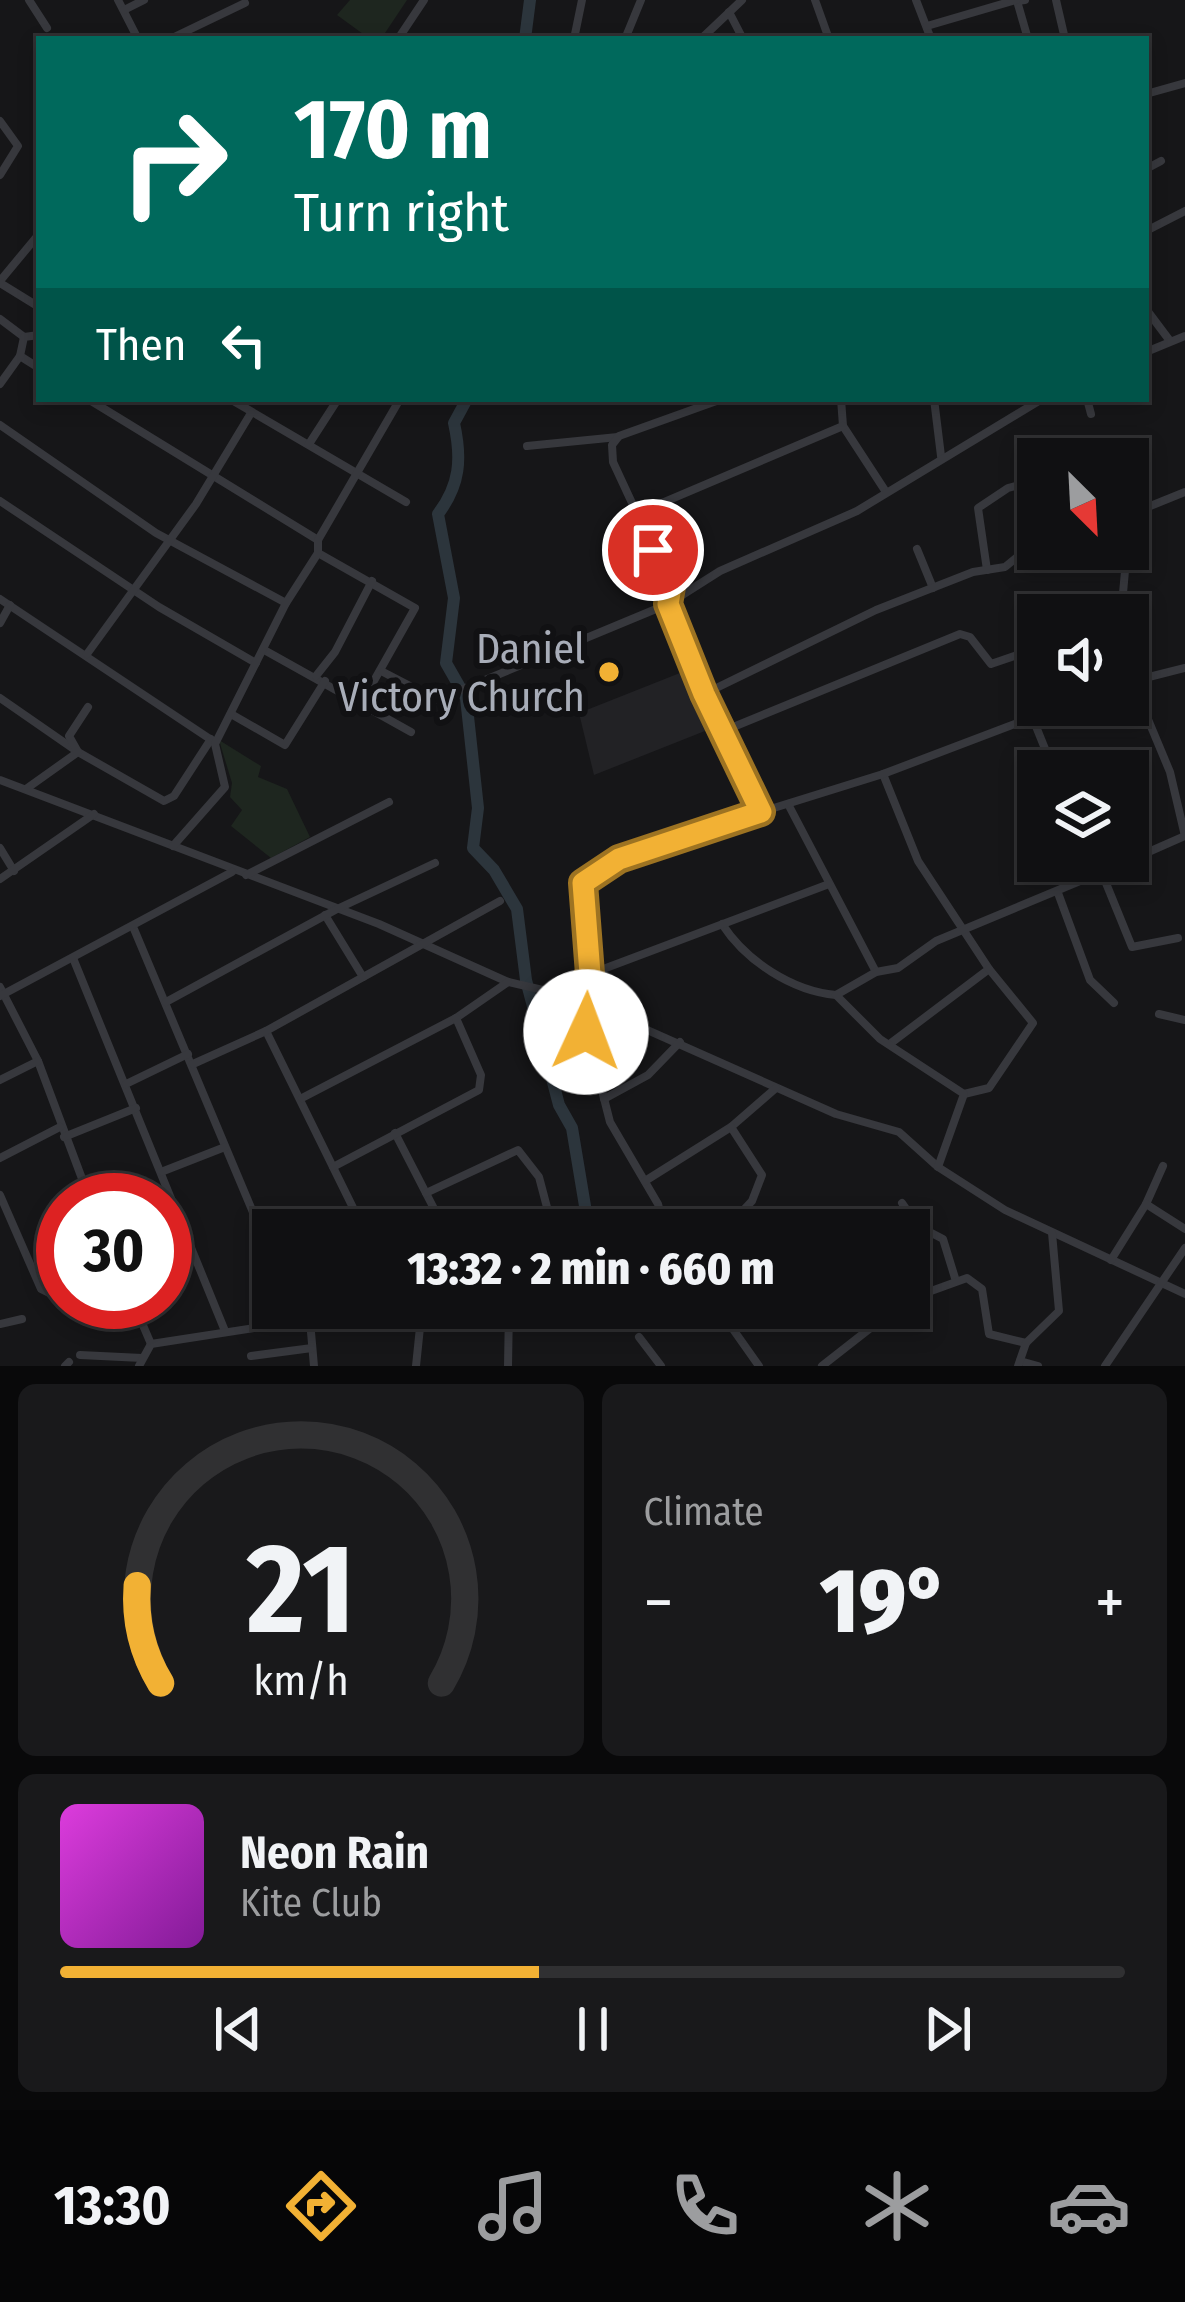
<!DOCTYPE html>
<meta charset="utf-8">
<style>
:root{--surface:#101012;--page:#19191b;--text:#f1f3f6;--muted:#9c9d9f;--line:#303032;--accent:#f2b134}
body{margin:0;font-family:"Fira Sans Condensed",sans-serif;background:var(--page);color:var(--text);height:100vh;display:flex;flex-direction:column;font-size:45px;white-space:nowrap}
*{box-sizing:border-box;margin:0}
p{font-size:39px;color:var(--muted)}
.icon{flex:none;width:66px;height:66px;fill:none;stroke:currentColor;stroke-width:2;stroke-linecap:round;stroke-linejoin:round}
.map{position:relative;height:1366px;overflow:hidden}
.panel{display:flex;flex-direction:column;gap:18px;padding:18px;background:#09090a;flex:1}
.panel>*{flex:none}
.banner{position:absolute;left:36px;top:36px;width:1113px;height:366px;border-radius:0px;box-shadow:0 6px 18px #0003,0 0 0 3px var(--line);background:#00695c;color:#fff;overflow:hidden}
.needle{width:78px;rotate:156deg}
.controls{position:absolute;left:1017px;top:438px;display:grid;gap:24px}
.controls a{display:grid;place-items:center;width:132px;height:132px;border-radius:0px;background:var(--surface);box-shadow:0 6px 18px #0003,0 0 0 3px var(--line);font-size:60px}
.speed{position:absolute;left:36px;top:1173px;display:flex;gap:24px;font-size:60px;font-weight:700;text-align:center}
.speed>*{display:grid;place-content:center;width:156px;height:156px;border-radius:50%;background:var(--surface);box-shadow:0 6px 18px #0003,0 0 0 3px var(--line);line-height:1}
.speed .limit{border:18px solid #d22;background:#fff;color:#111}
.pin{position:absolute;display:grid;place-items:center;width:102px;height:102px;color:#fff;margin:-51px;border:6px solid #fff;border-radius:50%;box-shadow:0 3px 12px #0007}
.me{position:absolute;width:132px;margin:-66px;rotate:2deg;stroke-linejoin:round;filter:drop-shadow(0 0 9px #0008)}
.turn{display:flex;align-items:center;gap:42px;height:252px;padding:0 60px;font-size:54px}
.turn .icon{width:156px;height:156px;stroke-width:2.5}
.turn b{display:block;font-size:84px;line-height:102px}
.then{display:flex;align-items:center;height:114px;padding:0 60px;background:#0003;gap:24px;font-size:45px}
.big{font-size:90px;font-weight:800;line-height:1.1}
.panel .widget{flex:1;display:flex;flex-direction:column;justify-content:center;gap:18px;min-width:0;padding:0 42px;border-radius:18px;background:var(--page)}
.panel .dial{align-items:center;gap:0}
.dial svg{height:312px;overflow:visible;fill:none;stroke:var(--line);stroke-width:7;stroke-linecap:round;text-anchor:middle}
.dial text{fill:var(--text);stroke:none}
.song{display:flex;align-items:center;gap:36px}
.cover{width:144px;height:144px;border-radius:18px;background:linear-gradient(135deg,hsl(300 70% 55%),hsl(290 70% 35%))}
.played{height:12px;border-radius:6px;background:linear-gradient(90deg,var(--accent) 45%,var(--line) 45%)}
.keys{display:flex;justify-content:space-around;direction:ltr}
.heat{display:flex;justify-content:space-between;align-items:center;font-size:66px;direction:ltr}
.panel .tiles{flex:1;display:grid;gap:18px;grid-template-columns:1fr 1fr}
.widget:last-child{grid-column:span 2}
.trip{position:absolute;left:252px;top:1209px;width:678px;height:120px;border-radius:0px;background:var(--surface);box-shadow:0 6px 18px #0003,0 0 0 3px var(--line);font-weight:800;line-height:120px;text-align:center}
.dock{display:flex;height:192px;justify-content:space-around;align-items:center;background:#060607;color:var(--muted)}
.dock .icon{width:84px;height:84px}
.dock .on{color:var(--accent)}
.dock b{font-size:54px;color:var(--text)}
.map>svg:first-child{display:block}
.built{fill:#222225}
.green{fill:#1e261f}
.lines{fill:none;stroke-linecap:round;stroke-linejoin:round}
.river{stroke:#2c353c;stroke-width:12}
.street{stroke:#37383d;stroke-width:8}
.route-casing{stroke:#9d7322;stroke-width:30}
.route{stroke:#f2b134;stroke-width:21}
.poi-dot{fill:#f2b134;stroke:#111113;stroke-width:4.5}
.labels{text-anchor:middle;stroke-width:12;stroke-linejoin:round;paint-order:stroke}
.poi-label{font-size:42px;fill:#a8adb8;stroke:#111113;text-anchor:end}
</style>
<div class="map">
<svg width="1185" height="1366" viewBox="0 0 1185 1366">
<rect width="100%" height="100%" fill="#161618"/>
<!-- built -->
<path class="built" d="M690,669L715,727L594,775L579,713Z"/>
<!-- green -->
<g class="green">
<path d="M350,0H407L381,39H370L337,15Z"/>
<path d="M219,740L261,766L258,777L287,789L310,837L271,858L231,826L242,810L230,797L232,783Z"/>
</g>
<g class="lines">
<!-- river -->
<g class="river">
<path d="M525,39L530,0"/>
<path d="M467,399L454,423C462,459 460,485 438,514L454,598L446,663L466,698L478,808L473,848L494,870L517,909L526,980L559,1105L572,1128L589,1230"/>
<path d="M593,1315L596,1308"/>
</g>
<!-- street -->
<g class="street">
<path d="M29,0L47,28"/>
<path d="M118,0L138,39"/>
<path d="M815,0L829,39"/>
<path d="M916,0L931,39"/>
<path d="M1025,0L1017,1L1028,39"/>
<path d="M1056,0L1065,39"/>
<path d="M124,10L144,0"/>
<path d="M729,12L743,39"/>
<path d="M927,26L1016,0"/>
<path d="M170,39L245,3"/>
<path d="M398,39L424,0"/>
<path d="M574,39L582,0"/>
<path d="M625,39L641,0"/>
<path d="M701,39L742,0"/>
<path d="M1146,94L1185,83"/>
<path d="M0,121L18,146L0,175"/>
<path d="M1146,169L1161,161"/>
<path d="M1146,231L1185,211"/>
<path d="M0,281L39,234"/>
<path d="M0,283L39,307"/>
<path d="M1146,309L1170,341"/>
<path d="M0,319L24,337"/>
<path d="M1146,352L1185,336"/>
<path d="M20,356L39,368"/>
<path d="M0,384L20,356L24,337L39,335"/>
<path d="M88,399L318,540"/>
<path d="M230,399L406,502"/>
<path d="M841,399L843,426L886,492"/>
<path d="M934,399L941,456"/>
<path d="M1087,399L1091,414"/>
<path d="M0,425L156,533L286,603"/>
<path d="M309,444L338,399"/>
<path d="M527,446L618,437"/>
<path d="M1059,459L1063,446"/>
<path d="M0,501L159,607L256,663"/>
<path d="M636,514L843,426"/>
<path d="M1128,515L1185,492"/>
<path d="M917,549L933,588"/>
<path d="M318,553L415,608L362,702"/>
<path d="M987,570L978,508L1008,488L1038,480"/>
<path d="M0,599L210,739"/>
<path d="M1121,615L1127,549"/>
<path d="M0,623L10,605"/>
<path d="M266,651L411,732"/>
<path d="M87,654L196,504L251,413"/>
<path d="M383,672L437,700L668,604L720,571L857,511L1042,399"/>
<path d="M316,676L335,652L372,581"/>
<path d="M1132,681L1170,772L1185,836"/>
<path d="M1129,682L1185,668"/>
<path d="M704,694L876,610L973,572L1005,567L1038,540"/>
<path d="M0,698L78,752L164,801L174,796L211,739"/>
<path d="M231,714L285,745L325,681"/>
<path d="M1033,719L1054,771"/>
<path d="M721,732L960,634L970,637L991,664L1038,648"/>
<path d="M883,774L918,861L989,969L891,1043"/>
<path d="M0,780L379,924L508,982L573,997L836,1114L899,1132L938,1167L1005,1210L1185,1294"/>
<path d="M26,789L78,752L69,736L88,707"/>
<path d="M788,804L876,972"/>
<path d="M761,812L883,774L1065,705"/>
<path d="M173,846L225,787L215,744L286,603L318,553V540L400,399"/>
<path d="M0,848L14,871"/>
<path d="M1097,861L1132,947L1178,938"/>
<path d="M1128,861L1185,836"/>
<path d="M246,875L389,802"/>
<path d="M0,879L94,814"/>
<path d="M1058,893L1090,980L1114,1003"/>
<path d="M325,915L363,977"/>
<path d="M722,924C746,961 792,991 836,995"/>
<path d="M134,929L273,1260"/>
<path d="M73,958L225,1331"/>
<path d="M590,974L829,884"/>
<path d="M0,987L38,1061L90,1200"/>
<path d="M0,996L232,872"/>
<path d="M574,996L590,974C587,948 577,914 583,889C590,854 726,829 761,812L704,694L668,604L671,587L613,462L612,445L619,436L722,399"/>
<path d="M579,1000L610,1122L658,1204L665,1230"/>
<path d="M166,1002L337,909L435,863"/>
<path d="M1159,1014L1185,1020"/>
<path d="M266,1031L364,1230"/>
<path d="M193,1064L266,1031L500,901"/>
<path d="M0,1080L38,1061"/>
<path d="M126,1084L188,1054"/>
<path d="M964,1094L989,1088L1033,1023L989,969"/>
<path d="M302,1098L456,1018L508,982"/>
<path d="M604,1099L648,1075L680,1042"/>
<path d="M395,1133L445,1230"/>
<path d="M64,1137L136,1108"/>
<path d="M0,1158L60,1127"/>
<path d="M1163,1166L1146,1204L1185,1229"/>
<path d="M333,1167L479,1090L481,1075L456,1018"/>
<path d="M938,1167L964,1094L880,1039L836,995L876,972L898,968L936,941L1128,861"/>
<path d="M161,1172L225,1147"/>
<path d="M645,1181L731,1127L776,1088"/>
<path d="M426,1193L518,1150L539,1177L553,1230"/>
<path d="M0,1195L41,1289L63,1300"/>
<path d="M902,1203L918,1226L943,1239L955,1278"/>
<path d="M340,1230L360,1220"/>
<path d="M725,1230L752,1201L762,1175L731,1127"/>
<path d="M165,1241L185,1232"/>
<path d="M1111,1260L1146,1204"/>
<path d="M909,1299L967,1278L982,1289L989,1334L1026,1343"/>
<path d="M133,1302L151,1344"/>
<path d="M294,1308L300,1322"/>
<path d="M718,1308L759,1366"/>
<path d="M310,1321L314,1366"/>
<path d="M0,1324L22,1319"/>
<path d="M639,1337L661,1366"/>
<path d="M80,1355L142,1358"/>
<path d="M251,1356L312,1348"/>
<path d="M1020,1361L1038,1366"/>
<path d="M65,1366L69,1362"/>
<path d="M139,1366L151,1344L383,1308"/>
<path d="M416,1366L422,1308"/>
<path d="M508,1366L509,1308"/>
<path d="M822,1366L896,1308"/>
<path d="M1018,1366L1026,1343L1059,1311L1052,1233"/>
<path d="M1105,1366L1185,1248"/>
</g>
</g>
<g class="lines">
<defs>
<path id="route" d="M586,1032L579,1000L573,997L590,974L583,883L619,859L761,812L704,694L668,604L671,587L653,550"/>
</defs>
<!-- route casing -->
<use href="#route" class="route-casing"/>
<!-- route -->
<use href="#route" class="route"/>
</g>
<!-- markers -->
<circle class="poi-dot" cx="609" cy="672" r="12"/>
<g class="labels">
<!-- poi labels -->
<g class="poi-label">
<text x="585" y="663">Daniel<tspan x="585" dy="48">Victory Church</tspan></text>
</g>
</g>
</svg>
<div class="controls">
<a><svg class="needle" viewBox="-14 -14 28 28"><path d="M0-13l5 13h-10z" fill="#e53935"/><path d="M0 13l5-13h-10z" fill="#9c9d9f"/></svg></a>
<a><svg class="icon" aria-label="sound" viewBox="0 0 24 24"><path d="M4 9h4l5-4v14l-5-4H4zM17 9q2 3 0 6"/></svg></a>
<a><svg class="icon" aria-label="layers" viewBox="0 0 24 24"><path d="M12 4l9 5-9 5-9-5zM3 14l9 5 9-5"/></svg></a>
</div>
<div class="speed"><div class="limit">30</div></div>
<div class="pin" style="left:653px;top:550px;background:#d93025"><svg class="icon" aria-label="arrive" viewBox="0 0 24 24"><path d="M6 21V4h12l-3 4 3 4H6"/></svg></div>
<svg class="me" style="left:586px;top:1032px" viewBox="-20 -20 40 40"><circle r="19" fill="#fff"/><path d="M0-13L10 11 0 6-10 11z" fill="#f2b134"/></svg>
<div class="trip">13:32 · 2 min · 660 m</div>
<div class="banner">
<div class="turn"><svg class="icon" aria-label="right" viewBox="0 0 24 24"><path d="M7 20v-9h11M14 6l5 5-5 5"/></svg><div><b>170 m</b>Turn right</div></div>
<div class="then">Then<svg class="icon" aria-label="left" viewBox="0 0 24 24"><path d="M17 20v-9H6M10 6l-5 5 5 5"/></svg></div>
</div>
</div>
<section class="panel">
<div class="tiles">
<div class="widget dial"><svg viewBox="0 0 100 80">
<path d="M14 69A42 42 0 1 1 86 69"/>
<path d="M14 69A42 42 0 0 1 8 44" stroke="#f2b134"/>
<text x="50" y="56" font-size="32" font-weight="700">21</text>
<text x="50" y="72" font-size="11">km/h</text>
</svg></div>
<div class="widget"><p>Climate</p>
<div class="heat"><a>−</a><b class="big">19°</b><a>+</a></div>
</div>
<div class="widget">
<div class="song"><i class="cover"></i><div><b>Neon Rain</b><p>Kite Club</p></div></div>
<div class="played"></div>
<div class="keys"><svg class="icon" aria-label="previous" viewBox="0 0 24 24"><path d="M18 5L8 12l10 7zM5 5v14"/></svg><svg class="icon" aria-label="pause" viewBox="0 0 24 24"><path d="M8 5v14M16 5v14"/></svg><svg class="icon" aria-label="next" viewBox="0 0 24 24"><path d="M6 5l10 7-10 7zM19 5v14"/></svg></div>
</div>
</div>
</section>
<nav class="dock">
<b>13:30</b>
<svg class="icon on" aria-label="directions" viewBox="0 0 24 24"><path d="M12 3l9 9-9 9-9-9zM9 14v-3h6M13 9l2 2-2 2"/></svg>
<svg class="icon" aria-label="music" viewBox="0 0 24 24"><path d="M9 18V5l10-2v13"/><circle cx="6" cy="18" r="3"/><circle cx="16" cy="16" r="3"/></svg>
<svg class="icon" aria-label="phone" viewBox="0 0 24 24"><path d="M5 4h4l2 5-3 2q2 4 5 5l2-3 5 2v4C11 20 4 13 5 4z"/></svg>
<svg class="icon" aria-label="climate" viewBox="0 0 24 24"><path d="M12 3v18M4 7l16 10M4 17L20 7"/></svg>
<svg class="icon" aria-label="car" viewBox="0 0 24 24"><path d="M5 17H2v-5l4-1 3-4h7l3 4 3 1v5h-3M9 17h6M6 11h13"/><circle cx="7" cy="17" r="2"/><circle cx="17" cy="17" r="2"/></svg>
</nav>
